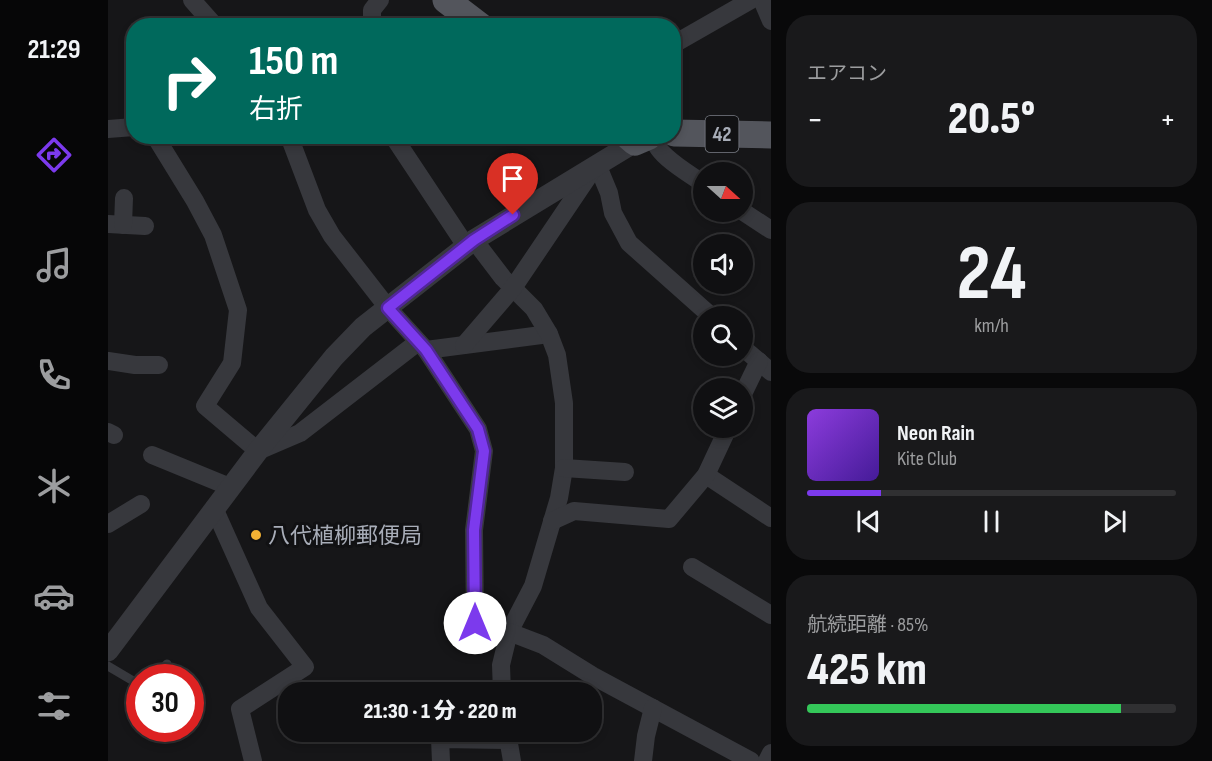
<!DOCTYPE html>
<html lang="ja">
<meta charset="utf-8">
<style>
:root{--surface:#101012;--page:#19191b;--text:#f1f3f6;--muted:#9c9d9f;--line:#303032;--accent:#7c3aed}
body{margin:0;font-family:"Sofia Sans Condensed","Noto Sans JP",sans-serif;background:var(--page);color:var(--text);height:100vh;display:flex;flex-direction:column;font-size:22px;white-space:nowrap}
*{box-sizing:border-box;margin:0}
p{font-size:20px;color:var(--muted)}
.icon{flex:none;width:33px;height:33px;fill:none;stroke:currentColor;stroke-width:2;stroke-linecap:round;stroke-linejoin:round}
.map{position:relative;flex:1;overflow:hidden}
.drawer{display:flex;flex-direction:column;gap:15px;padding:15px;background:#09090a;width:441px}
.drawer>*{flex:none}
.top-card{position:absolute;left:18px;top:18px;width:555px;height:126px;border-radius:24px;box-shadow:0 3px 9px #0003,0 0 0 2px var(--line);background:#00695c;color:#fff;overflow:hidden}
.needle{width:39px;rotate:111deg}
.tools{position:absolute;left:585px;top:162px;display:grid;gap:12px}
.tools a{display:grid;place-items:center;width:60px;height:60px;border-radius:50%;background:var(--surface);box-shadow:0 3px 9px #0003,0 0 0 2px var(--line);font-size:30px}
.speed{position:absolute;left:18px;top:664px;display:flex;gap:12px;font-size:30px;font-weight:700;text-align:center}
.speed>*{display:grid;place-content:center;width:78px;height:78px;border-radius:50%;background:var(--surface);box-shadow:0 3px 9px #0003,0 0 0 2px var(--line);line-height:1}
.speed .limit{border:9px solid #d22;background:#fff;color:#111}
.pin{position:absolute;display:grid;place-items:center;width:51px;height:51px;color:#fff;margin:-62px -26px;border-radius:50% 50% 50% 0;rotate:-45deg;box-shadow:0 0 6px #0007}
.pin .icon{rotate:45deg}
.me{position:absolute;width:66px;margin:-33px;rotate:0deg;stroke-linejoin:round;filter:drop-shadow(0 0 4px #0008)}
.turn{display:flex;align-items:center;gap:21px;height:126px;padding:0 24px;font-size:27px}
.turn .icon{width:78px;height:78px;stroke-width:2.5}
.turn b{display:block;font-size:42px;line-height:51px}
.big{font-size:45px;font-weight:800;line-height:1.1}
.drawer .widget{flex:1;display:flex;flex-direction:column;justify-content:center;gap:9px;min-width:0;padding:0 21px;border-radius:24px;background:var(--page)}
.drawer .dial{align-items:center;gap:0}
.dial b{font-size:78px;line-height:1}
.song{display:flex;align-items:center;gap:18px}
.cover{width:72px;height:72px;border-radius:9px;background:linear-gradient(135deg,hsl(270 70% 55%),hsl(260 70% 35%))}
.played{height:6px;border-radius:3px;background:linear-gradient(90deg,var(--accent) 20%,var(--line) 20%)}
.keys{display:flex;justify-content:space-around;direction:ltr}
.heat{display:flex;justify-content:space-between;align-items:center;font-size:33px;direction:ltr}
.charge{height:9px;border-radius:4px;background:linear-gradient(90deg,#34c759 85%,var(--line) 0)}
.trip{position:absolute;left:170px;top:682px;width:324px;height:60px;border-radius:24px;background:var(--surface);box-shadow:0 3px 9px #0003,0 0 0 2px var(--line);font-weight:800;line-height:60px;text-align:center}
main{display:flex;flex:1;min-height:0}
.tabs{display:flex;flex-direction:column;width:108px;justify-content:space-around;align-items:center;background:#060607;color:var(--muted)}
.tabs .icon{width:42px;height:42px}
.tabs .active{color:var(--accent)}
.tabs b{font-size:27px;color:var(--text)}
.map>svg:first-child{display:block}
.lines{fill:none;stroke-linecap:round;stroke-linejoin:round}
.service{stroke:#37383d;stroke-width:9}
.minor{stroke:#37383d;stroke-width:18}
.tertiary{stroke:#37383d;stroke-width:21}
.primary{stroke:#53555c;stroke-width:27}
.route-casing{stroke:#51269a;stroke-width:15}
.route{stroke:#7c3aed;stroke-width:10}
.poi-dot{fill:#f2b134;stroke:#111113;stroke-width:2}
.labels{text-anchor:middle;stroke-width:6;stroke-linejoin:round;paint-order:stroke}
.shield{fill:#111113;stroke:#7b7e86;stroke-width:1.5}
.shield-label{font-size:21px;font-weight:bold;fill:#a8adb8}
.poi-label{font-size:22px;fill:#a8adb8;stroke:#111113;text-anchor:start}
</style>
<main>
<nav class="tabs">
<b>21:29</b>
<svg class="icon active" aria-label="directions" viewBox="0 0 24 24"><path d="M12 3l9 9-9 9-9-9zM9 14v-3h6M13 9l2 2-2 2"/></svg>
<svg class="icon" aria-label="music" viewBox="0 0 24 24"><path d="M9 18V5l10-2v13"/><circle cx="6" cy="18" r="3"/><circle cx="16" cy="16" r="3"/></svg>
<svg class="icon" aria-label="phone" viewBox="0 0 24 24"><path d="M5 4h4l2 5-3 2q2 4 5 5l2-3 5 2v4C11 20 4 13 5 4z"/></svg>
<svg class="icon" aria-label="climate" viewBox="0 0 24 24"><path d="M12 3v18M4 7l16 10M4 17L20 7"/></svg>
<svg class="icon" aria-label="car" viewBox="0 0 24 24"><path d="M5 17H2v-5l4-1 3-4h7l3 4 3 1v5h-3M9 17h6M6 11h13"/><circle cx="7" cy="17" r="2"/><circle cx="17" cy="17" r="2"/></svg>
<svg class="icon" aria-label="filters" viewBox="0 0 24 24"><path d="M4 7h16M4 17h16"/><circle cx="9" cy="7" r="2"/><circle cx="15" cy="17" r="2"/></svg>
</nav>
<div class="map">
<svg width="663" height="761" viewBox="0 0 663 761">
<rect width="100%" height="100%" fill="#161618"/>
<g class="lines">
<!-- service -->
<g class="service">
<path d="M0,666L32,685"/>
<path d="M47,678L59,664"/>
</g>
<!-- minor -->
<g class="minor">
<path d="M84,0L107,26"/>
<path d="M654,0L663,21"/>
<path d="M264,26V10L272,0"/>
<path d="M566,44L643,0"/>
<path d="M0,129L26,127"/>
<path d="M47,136L87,201L105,235L130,310L124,363L97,406L150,451L192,433L310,342"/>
<path d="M181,136L209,210L224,236L280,308L318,350L441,334"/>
<path d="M285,136L358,246"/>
<path d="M546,136C545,154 582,174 596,184"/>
<path d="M489,164L501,193L505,213L521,243L603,316"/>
<path d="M634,211L663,230"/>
<path d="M0,224L37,226"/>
<path d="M15,225L16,198"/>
<path d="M366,240L395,278L426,309L441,334L449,355L456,403V468L451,498L425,586L401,632L393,665L394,693"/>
<path d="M356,345L405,288L488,165"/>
<path d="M634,347L663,372"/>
<path d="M318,350L370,429L376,451L366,530L367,623L401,632L435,645L485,676L643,761"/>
<path d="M0,361L27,365H51"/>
<path d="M634,396L651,361"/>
<path d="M0,432L6,435"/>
<path d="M44,455L122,487"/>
<path d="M456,468L517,472"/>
<path d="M598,475L663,518"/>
<path d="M106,508L151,608L197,667L132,709L145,761"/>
<path d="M444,521L466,511L561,519L598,475L620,428"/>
<path d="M0,524L33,504"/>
<path d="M584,567L663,615"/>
<path d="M399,732L404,761"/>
<path d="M333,761L332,739L400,740"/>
<path d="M535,761L538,736L545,708"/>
<path d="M659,761L663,753"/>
</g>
<!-- tertiary -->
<path class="tertiary" d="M0,651L150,451L226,357L255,327L366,240L527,142"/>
<!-- primary -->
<g class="primary">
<path d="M338,0L372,26"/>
<path d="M566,133L663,135"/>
<path d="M520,136L527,142L541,136"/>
</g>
</g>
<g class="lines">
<defs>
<path id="route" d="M367,623L366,530L376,451L370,429L318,350L280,308L366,240L405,215"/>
</defs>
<!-- route casing -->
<use href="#route" class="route-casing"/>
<!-- route -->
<use href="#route" class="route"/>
</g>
<!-- markers -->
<circle class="poi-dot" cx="148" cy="535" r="6"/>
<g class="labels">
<!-- shield labels -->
<rect class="shield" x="597.5" y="116" width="33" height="36" rx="4.5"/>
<g class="shield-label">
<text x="614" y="141">42</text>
</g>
<!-- poi labels -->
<g class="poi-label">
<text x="160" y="543">八代植柳郵便局</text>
</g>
</g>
</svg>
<div class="tools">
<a><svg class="needle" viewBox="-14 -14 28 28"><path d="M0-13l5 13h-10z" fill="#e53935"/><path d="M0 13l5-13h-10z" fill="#9c9d9f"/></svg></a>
<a><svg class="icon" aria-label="sound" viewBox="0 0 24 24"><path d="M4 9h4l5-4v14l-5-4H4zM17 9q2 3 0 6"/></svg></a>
<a><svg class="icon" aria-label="search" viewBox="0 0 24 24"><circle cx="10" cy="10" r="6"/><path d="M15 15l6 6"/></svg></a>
<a><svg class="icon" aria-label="layers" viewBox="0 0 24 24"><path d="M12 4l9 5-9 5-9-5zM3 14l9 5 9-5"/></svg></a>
</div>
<div class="speed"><div class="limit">30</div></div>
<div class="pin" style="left:405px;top:215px;background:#d93025"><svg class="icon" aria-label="arrive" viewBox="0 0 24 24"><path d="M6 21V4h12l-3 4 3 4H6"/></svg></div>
<svg class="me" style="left:367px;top:623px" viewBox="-20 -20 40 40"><circle r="19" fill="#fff"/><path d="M0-13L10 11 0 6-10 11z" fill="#7c3aed"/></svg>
<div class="trip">21:30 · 1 分 · 220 m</div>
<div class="top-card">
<div class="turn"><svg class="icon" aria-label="right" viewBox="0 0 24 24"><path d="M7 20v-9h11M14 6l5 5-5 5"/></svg><div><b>150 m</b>右折</div></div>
</div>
</div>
<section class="drawer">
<div class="widget"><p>エアコン</p>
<div class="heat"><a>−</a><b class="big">20.5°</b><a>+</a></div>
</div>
<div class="widget dial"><b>24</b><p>km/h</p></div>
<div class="widget">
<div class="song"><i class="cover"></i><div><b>Neon Rain</b><p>Kite Club</p></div></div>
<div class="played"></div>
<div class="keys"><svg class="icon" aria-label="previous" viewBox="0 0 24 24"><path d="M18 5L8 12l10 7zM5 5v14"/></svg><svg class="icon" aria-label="pause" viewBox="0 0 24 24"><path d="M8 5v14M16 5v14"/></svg><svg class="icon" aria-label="next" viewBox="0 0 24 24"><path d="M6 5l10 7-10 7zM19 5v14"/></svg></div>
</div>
<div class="widget"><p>航続距離 · 85%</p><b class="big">425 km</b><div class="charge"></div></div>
</section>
</main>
